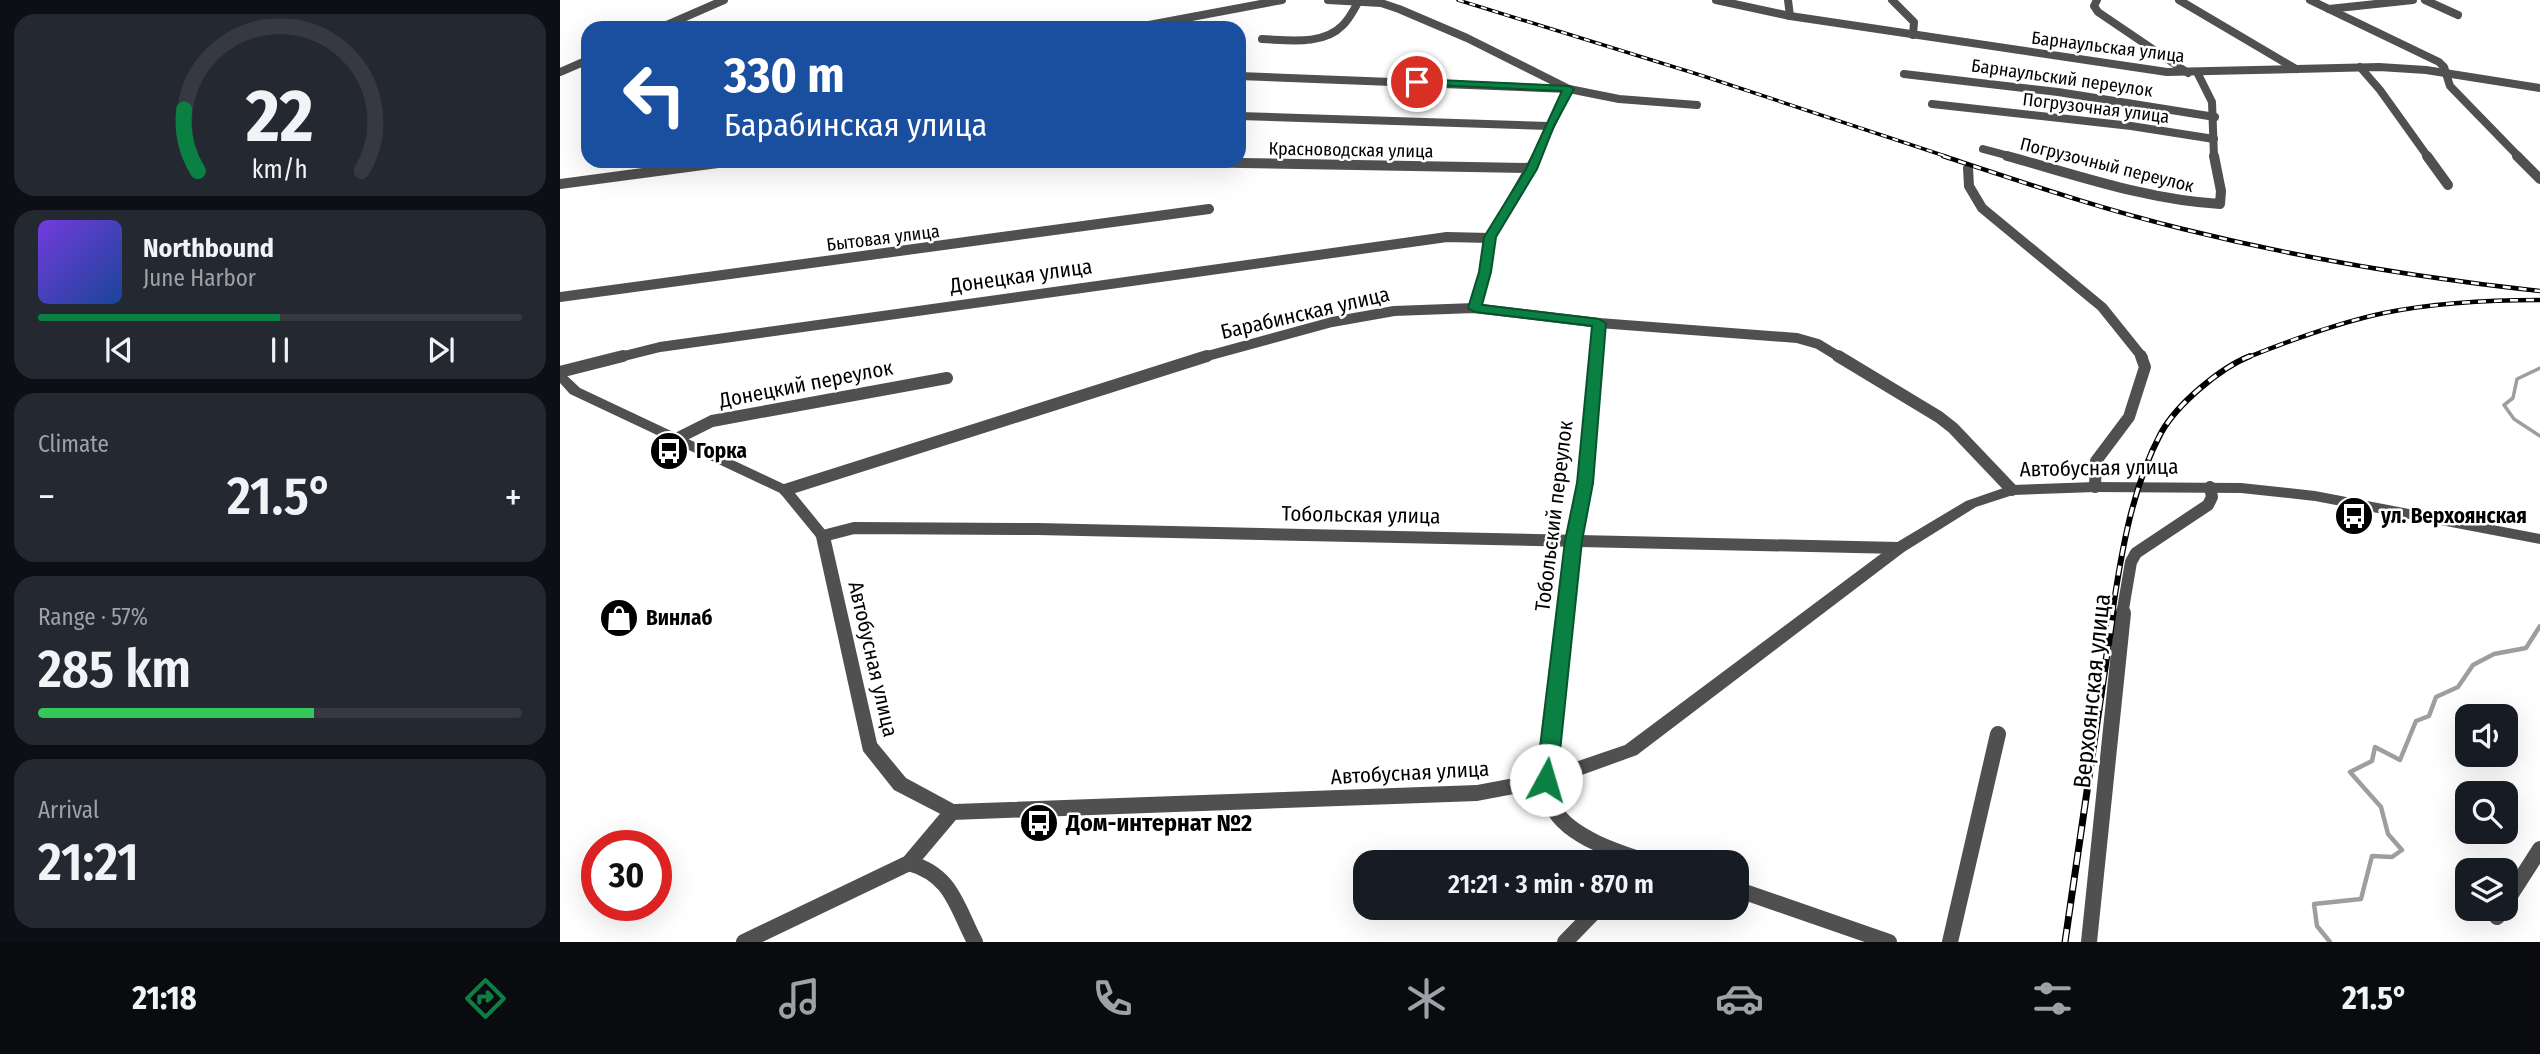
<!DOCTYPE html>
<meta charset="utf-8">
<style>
:root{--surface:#171b24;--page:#242831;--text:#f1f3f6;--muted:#9ea1a6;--line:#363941;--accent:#0b8043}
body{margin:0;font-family:"Fira Sans Condensed",sans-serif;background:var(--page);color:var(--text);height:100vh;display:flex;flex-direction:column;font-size:26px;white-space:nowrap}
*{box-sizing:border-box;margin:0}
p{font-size:23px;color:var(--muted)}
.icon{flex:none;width:38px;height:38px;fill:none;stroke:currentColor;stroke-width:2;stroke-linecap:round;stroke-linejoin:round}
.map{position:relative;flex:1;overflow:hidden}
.side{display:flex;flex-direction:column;gap:14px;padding:14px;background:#0d0f14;width:560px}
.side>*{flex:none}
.top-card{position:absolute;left:21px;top:21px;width:665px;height:147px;border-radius:21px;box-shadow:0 7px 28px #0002;background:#1a4fa0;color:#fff;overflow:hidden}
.buttons{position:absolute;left:1895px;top:704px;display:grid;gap:14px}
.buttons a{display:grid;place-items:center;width:63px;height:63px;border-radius:14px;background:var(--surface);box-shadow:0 7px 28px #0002;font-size:35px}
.speed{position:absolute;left:21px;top:830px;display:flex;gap:14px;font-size:35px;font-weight:700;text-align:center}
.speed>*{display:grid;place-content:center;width:91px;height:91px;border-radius:50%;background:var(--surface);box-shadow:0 7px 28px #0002;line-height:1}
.speed .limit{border:10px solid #d22;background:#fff;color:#111}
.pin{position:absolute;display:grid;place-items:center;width:60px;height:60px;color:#fff;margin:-30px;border:4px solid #fff;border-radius:50%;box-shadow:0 2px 7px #0007}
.me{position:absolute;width:77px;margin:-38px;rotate:6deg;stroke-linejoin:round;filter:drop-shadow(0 0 5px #0008)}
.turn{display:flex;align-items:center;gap:24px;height:147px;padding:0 28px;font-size:32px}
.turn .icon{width:91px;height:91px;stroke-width:2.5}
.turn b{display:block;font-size:49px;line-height:60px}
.big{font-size:52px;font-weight:600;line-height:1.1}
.side .tile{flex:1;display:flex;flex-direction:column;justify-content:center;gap:10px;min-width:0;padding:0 24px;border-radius:21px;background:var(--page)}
.side .dial{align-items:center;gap:0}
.dial svg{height:182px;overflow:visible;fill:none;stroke:var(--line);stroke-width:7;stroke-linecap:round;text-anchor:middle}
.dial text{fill:var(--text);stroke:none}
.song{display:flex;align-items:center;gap:21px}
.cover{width:84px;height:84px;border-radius:10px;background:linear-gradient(135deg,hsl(260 70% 55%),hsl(220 70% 35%))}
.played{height:7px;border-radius:4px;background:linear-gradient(90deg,var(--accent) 50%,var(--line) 50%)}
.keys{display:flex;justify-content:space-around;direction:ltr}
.heat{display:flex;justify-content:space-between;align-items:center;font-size:38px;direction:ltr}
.charge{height:10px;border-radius:5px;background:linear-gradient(90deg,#34c759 57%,var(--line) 0)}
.trip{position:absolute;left:793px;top:850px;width:396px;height:70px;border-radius:21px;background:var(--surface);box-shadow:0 7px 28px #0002;font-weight:600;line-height:70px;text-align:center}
.dock{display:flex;height:112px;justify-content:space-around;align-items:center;background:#090b0e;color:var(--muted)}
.dock .icon{width:49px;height:49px}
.dock .active{color:var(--accent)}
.dock b{font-size:32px;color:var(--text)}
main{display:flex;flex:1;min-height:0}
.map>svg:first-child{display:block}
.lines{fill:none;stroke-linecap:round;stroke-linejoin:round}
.stream-far1{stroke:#9e9e9e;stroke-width:3.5}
.stream{stroke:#9e9e9e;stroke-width:4.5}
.minor-far3{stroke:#505050;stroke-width:8}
.minor-far2{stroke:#505050;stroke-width:10}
.minor-far1{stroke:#505050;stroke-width:12}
.minor{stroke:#505050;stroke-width:16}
.tertiary{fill:#505050;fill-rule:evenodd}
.rail-far3-casing{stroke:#000;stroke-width:3.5}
.rail-far2-casing{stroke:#000;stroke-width:4.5}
.rail-far1-casing{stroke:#000;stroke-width:6}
.rail-casing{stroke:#000;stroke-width:7}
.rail-far3{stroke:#fff;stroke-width:2;stroke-dasharray:6;stroke-linecap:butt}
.rail-far2{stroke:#fff;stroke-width:2.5;stroke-dasharray:8;stroke-linecap:butt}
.rail-far1{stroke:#fff;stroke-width:3.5;stroke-dasharray:10;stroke-linecap:butt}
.rail{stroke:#fff;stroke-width:4.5;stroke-dasharray:13;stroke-linecap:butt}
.route{fill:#0b8043;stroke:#07532c;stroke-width:2}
.labels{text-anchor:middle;stroke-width:5;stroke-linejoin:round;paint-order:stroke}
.far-street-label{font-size:18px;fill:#000;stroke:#fff}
.street-label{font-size:21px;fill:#000;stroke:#fff}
.poi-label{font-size:21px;font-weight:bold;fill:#000;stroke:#fff;text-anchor:start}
.near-street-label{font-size:24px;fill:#000;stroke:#fff}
.near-poi-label{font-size:24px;font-weight:bold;fill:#000;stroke:#fff;text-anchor:start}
</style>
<main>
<section class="side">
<div class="tile dial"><svg viewBox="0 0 100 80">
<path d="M14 69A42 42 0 1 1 86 69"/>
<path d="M14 69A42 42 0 0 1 8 42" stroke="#0b8043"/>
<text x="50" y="56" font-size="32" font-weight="700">22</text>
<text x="50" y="72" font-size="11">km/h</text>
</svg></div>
<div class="tile">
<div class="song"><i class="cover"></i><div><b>Northbound</b><p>June Harbor</p></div></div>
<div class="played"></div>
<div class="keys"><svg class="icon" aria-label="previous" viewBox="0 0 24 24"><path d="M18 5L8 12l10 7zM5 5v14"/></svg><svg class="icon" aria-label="pause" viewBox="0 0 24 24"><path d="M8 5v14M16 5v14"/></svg><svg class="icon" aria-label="next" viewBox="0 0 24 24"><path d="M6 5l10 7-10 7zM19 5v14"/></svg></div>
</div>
<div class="tile"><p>Climate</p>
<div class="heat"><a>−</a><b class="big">21.5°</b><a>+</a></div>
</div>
<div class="tile"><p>Range · 57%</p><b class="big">285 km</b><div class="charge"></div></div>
<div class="tile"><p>Arrival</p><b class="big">21:21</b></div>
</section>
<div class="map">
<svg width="1980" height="942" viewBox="0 0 1980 942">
<rect width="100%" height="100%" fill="#fff"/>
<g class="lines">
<!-- stream-far1 -->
<path class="stream-far1" d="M1980,368L1957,379L1953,398L1944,405L1954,419L1980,436"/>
<!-- stream -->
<path class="stream" d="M1770,942L1757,926L1754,904L1801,899L1812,856L1832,857L1842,850L1828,834L1821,807L1790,772L1812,761L1815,747L1840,760L1856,721L1869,716L1876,697L1898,687L1913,665L1934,654L1966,648L1980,626"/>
<!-- minor-far3 -->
<g class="minor-far3">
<path d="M768,0L821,3L839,9L907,38L1009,89L1059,99L1137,105"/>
<path d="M1156,0L1230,16L1607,72L1819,67L1866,70L1980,88"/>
<path d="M1228,0L1230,16"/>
<path d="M1332,0L1354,22L1353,35"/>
<path d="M1537,0L1534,6L1538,12L1628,73"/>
<path d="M1619,0L1736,69"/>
<path d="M1750,0L1879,62L1884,67L1890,86L1959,157"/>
<path d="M1865,0L1898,15"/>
<path d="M1769,9L1853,0"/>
<path d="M100,28L164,0"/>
<path d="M573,28L722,0"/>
<path d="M702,39C728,40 763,46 783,25C790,18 794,9 799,1"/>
<path d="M1800,67L1820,90L1868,157"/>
<path d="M0,72L28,60"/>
<path d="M1344,74L1498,92L1655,117"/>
<path d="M1638,74L1652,102L1654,157"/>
<path d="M679,76L1009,89L976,157"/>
<path d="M1372,104L1571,126L1654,139"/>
<path d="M679,116L989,126"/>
<path d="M1423,149L1453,157"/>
</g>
<!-- minor-far2 -->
<g class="minor-far2">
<path d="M1447,156C1517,175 1587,200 1660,204L1661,191L1654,156"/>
<path d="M1867,156L1888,185"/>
<path d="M1957,156L1980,179"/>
<path d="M567,161L972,168"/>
<path d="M1408,168L1409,186L1422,208L1542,307L1583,358"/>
<path d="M0,184L173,161"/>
<path d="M0,297L649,209"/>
<path d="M914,308L925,272L930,238L977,156"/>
<path d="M56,358L100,347L887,237L930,238"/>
<path d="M640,358L772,322L834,311L914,308L1039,323L1237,338L1258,344L1281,358"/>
<path d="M1036,358L1039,323"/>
</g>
<!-- minor-far1 -->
<g class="minor-far1">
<path d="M1278,356L1379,417L1393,428L1452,490"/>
<path d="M0,372L63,356"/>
<path d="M116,439L152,421L387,378"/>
<path d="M1535,487L1536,461L1569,417L1585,367L1581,356"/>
<path d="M225,490L647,356"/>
<path d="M263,536L294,528L477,529L1339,548"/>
<path d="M1005,615L1013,541L1025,483L1036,356"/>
<path d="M1562,615L1571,562L1576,553L1648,505L1652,497L1650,487"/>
</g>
<!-- minor -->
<g class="minor">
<path d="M1005,613L986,780C988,789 989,799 993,807C1007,837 1062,854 1092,863"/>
<path d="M349,863C392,875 396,906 415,942"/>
<path d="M1176,889L1329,942"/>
<path d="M1946,902L1980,849"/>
<path d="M1937,917L1942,908"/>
<path d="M184,942L349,863L392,812"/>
<path d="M1005,942L1038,908"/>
<path d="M1390,942L1438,734"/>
<path d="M1529,942L1563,613"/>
</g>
<!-- tertiary -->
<path class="tertiary" d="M0,372L4,373L20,388L230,487L270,536L317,743L346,778L394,804L917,785L986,772L1065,745L1334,544L1406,501L1452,485L1535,482L1681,483L1755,491L1980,534V544L1755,501L1681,493L1535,492L1453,495L1416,507L1344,552L1077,755L986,788L917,801L392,820L334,790L303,751L256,537L220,493L10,394L0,383Z"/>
<defs>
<path id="rail-far3" d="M898,0L1140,75L1388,157"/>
<g id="rail-far2">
<path d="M1383,156C1462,182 1541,209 1623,229C1740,258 1860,278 1980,291"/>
<path d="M1686,358C1731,340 1777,323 1824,313C1874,303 1929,300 1980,300"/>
</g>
<path id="rail-far1" d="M1552,615C1561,554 1572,487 1601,433C1617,404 1660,368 1690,356"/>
<path id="rail" d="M1505,942L1553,613"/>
</defs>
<!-- rail-far3 casing -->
<use href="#rail-far3" class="rail-far3-casing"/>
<!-- rail-far2 casing -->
<use href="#rail-far2" class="rail-far2-casing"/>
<!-- rail-far1 casing -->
<use href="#rail-far1" class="rail-far1-casing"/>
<!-- rail casing -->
<use href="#rail" class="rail-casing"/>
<!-- rail-far3 -->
<use href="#rail-far3" class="rail-far3"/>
<!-- rail-far2 -->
<use href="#rail-far2" class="rail-far2"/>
<!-- rail-far1 -->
<use href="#rail-far1" class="rail-far1"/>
<!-- rail -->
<use href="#rail" class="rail"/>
</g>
<!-- route -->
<path class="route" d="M857,79L1009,86L1014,89L994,126L977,169L936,237L931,272L922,305L1039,319L1046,323L1033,483L1022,541L997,780L994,786L986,789L979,786L976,780L1005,541L1017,483L1032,326L915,312L908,308L919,272L924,237L966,169L1002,91L853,84V80Z"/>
<!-- icons -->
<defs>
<symbol id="bus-disc" viewBox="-11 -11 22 22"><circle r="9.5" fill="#000" stroke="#fff"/><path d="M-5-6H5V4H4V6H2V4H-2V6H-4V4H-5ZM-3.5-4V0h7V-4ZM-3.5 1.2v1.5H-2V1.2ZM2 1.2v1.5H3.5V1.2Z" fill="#fff"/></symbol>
<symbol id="shop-disc" viewBox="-11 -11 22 22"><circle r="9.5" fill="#000" stroke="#fff"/><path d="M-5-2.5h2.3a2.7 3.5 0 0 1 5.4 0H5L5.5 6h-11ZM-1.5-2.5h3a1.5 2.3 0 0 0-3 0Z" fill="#fff"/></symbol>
</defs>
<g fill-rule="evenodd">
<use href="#bus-disc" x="87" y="429" width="44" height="44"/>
<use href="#bus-disc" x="1772" y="494" width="44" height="44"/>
<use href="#shop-disc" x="37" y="596" width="44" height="44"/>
<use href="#bus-disc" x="457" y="801" width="44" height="44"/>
</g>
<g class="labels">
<!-- far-street labels -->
<g class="far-street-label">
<text transform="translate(1548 47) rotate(7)" y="6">Барнаульская улица</text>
<text transform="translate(1502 78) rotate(8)" y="6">Барнаульский переулок</text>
<text transform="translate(1536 108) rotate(7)" y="6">Погрузочная улица</text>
<text transform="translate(791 150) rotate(1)" y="6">Красноводская улица</text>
<text transform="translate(1547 165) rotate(14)" y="6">Погрузочный переулок</text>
<text transform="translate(323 238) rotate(-7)" y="6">Бытовая улица</text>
</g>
<!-- street labels -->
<g class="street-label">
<text transform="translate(461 276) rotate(-8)" y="7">Донецкая улица</text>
<text transform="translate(745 313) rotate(-13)" y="7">Барабинская улица</text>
<text transform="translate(246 384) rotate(-11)" y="7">Донецкий переулок</text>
<text transform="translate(1539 468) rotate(-1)" y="7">Автобусная улица</text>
<text transform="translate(801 515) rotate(1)" y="7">Тобольская улица</text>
<text transform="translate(994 516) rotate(-83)" y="7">Тобольский переулок</text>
<text transform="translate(313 659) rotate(77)" y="7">Автобусная улица</text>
<text transform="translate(850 773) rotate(-3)" y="7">Автобусная улица</text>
</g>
<!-- poi labels -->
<g class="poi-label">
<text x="136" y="458">Горка</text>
<text x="1821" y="523">ул. Верхоянская</text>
<text x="86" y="625">Винлаб</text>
</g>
<!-- near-street labels -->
<g class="near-street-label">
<text transform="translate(1532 691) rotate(-84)" y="8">Верхоянская улица</text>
</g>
<!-- near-poi labels -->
<g class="near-poi-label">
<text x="506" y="831">Дом-интернат №2</text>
</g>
</g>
</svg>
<div class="buttons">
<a><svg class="icon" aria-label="sound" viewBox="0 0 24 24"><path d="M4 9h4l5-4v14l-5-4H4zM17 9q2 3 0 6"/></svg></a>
<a><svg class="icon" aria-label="search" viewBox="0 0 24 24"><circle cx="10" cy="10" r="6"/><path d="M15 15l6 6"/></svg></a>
<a><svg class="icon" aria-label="layers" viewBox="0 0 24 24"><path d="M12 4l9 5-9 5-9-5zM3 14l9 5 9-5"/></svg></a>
</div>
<div class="speed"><div class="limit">30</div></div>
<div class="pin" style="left:857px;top:82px;background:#d93025"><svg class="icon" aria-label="arrive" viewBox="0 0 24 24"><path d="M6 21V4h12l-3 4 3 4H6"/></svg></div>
<svg class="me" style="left:986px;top:780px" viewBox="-20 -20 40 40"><circle r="19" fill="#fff"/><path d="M0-13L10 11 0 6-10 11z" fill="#0b8043"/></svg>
<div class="trip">21:21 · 3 min · 870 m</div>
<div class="top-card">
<div class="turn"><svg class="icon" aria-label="left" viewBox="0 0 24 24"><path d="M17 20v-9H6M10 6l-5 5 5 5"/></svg><div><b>330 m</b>Барабинская улица</div></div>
</div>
</div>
</main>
<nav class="dock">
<b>21:18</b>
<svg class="icon active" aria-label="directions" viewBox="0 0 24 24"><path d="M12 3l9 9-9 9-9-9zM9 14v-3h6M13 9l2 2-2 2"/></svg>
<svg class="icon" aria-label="music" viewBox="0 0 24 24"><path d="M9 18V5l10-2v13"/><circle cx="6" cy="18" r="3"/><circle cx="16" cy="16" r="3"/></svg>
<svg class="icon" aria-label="phone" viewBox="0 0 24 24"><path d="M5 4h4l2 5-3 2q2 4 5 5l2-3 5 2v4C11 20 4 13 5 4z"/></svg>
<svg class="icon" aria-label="climate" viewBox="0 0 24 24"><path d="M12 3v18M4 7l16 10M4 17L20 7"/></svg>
<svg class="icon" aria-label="car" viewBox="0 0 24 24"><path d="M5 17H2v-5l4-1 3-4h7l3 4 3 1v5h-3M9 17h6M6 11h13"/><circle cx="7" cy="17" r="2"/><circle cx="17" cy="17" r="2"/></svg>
<svg class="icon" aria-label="filters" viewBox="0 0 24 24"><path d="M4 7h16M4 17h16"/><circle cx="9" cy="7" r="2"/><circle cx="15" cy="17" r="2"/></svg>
<b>21.5°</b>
</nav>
